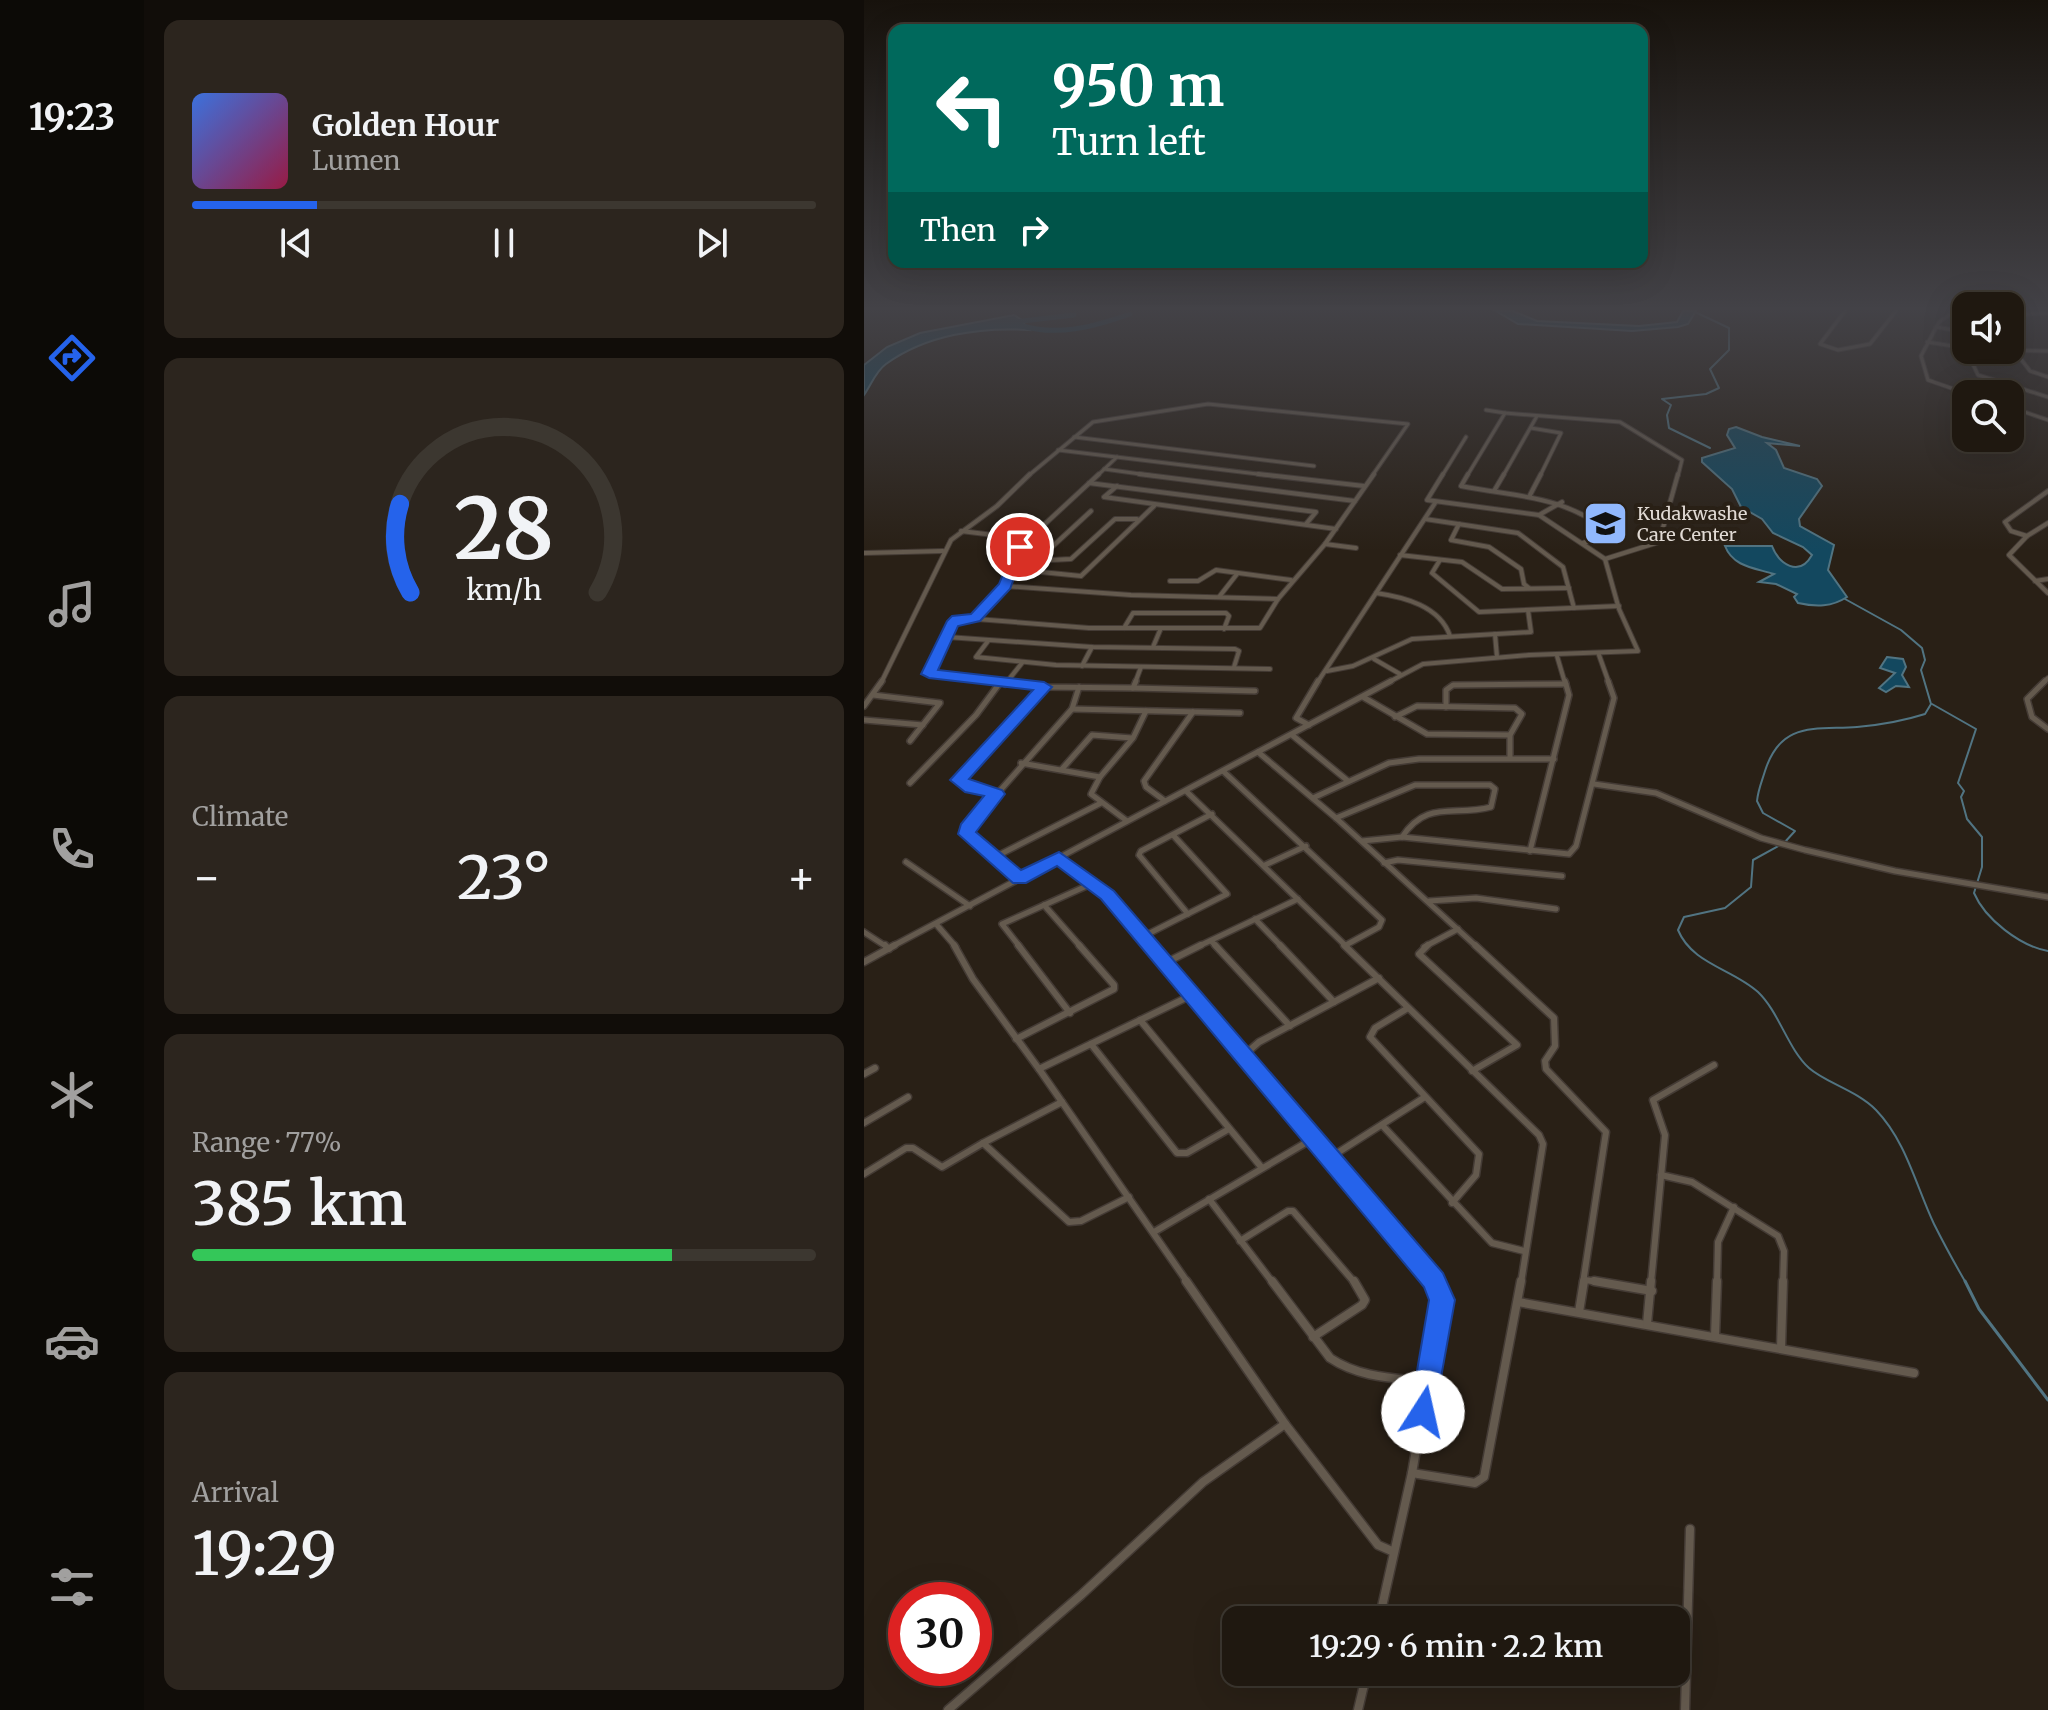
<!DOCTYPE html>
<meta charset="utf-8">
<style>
:root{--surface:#1f1810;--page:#2c251e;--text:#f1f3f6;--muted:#a1a09f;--line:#3c3730;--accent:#2563eb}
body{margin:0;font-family:Merriweather,serif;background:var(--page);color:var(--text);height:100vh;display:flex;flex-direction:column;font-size:30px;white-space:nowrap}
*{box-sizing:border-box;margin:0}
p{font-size:26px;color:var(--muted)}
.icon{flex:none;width:44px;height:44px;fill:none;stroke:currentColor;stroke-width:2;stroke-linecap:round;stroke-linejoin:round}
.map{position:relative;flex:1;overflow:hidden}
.panel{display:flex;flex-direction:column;gap:20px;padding:20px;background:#110d09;width:720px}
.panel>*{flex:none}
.banner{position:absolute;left:24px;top:24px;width:760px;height:244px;border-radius:16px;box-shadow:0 8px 32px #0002,0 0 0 2px var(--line);background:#00695c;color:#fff;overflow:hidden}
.tools{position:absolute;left:1088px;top:292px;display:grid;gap:16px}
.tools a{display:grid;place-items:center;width:72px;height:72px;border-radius:16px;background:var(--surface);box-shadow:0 8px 32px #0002,0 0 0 2px var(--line);font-size:40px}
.speed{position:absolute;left:24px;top:1582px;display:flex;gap:16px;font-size:40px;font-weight:700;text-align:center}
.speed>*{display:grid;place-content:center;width:104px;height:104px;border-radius:50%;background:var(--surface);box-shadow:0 8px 32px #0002,0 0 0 2px var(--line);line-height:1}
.speed .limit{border:12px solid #d22;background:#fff;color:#111}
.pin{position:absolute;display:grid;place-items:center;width:68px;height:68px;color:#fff;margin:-34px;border:4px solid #fff;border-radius:50%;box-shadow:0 2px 8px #0007}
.me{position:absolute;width:88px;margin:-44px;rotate:10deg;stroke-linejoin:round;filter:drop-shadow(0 0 6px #0008)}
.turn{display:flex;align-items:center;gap:28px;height:168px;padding:0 32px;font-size:36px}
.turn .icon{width:104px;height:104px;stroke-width:2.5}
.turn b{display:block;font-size:56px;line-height:68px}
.then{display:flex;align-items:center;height:76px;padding:0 32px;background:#0003;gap:16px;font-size:30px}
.big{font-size:60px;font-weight:600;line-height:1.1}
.panel .card{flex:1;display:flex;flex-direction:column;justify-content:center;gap:12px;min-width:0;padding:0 28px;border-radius:16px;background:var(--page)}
.panel .dial{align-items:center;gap:0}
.dial svg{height:208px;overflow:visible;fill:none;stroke:var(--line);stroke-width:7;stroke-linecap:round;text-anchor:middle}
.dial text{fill:var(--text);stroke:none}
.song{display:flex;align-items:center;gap:24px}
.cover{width:96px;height:96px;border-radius:12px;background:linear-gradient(135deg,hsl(220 70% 55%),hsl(340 70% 35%))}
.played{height:8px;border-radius:4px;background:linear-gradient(90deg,var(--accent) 20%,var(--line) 20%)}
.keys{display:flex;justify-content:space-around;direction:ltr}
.heat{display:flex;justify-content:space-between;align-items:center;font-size:44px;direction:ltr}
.charge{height:12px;border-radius:6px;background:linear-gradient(90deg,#34c759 77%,var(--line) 0)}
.trip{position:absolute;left:358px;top:1606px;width:468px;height:80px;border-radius:16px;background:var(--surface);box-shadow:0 8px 32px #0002,0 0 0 2px var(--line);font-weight:600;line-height:80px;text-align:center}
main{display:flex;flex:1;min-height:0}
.dock{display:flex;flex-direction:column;width:144px;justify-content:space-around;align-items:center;background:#0c0a06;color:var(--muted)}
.dock .icon{width:56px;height:56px}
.dock .on{color:var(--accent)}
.dock b{font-size:36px;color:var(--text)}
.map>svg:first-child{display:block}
.water{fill:#13485f;stroke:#517482;stroke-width:2}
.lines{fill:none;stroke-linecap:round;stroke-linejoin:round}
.stream-far1{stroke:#517482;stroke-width:2}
.stream{stroke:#517482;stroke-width:3}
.river{stroke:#13485f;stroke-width:5}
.minor-far4-casing{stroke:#443b35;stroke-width:5}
.minor-far3-casing{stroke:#443b35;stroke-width:6}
.minor-far2-casing{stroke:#443b35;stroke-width:8}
.minor-far1-casing{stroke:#443b35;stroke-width:9}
.minor-casing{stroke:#443b35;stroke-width:11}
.minor-far4{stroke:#645a4e;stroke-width:3}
.minor-far3{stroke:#645a4e;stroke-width:4}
.minor-far2{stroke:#645a4e;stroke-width:5}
.minor-far1{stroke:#645a4e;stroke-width:6}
.minor{stroke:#645a4e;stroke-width:8}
.route{fill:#2563eb;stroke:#184099;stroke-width:2}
.labels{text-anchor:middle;stroke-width:8;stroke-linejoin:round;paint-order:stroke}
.far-poi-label{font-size:18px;fill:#e1dad4;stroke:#292016;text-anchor:start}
</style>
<main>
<nav class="dock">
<b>19:23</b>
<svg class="icon on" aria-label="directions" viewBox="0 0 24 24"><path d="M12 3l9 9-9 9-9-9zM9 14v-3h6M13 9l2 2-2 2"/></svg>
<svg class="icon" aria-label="music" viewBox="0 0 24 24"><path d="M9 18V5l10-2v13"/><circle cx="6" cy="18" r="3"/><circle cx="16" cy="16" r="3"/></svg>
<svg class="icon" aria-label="phone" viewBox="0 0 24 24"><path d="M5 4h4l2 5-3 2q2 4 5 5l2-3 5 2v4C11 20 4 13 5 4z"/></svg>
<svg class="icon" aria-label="climate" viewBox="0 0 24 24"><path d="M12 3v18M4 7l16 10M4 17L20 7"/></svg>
<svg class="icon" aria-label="car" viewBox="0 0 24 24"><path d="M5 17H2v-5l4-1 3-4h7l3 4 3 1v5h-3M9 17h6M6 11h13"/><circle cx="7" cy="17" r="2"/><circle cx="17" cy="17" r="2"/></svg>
<svg class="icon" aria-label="filters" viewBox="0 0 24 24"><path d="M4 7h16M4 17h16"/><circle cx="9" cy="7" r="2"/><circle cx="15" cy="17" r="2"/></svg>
</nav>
<section class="panel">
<div class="card">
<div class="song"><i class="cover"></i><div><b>Golden Hour</b><p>Lumen</p></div></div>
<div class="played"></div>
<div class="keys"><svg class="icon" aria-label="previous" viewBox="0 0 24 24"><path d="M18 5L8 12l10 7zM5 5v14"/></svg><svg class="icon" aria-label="pause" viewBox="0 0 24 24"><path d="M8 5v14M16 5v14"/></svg><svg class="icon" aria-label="next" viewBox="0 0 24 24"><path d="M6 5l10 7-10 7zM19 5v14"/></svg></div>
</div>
<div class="card dial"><svg viewBox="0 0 100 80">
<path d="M14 69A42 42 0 1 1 86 69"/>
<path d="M14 69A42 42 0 0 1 10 35" stroke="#2563eb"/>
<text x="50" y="56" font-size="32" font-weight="700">28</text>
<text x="50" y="72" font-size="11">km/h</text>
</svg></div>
<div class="card"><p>Climate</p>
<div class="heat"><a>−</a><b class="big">23°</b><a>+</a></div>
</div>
<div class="card"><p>Range · 77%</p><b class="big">385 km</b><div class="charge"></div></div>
<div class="card"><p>Arrival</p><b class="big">19:29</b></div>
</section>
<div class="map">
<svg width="1184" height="1710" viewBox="0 0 1184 1710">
<rect width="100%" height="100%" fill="#292016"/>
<!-- water -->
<g class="water">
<path d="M632,311H649L673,321L775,326L813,322L819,311H832L824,324L814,327L768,331L654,324Z"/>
<path d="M150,315L161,322L159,325L165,330C115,327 62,335 22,364C12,371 7,385 0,395V365L23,347L56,333Z"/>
<path d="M872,427L898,437L936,446L903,443L912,450L920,468L953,479L958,486L935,519L936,526L970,545L964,570L983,597C968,607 952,607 934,603L930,597L933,594L912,584L895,582L910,574C891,568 869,567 861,546H908C915,564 935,578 948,555L939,547L909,533L898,519L877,507L868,489L838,462V458L871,448L863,435L865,429Z"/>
<path d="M1023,657L1039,659L1042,667L1038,675L1045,687L1032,686L1022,692L1015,688L1031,673L1016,668Z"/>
</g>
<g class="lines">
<!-- stream-far1 -->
<g class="stream-far1">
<path d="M829,311L865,328V350L846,369L855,388L842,394L798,399L807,405L803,415L805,428L846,448"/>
<path d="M981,599L1037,630L1058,648L1061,660L1057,670L1067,704L1061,714C1039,721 1016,725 993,727C950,730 917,721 901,771C898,781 894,790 893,801L899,813L931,831L920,843L889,860L887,887L861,908L820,917L814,930C828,964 869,969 894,992C915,1012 924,1049 945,1068C962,1083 992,1090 1012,1110C1042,1141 1052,1186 1070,1224C1080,1244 1091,1264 1102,1283"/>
<path d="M1068,704L1112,729L1094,783L1100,791L1097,797L1103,819L1118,837V867L1110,893C1121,919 1156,946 1184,951"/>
</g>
<!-- stream -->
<path class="stream" d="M1101,1281L1115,1309L1184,1400"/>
<!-- river -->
<g class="river">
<path d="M149,322L210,315"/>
<path d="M155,325C193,337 229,327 266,314"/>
</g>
<defs>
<g id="minor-far4">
<path d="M981,311L956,344L974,350L1006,344L1032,311"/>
<path d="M1091,311L1075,322L1057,356L1064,380L1104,394"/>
<path d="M1146,315L1184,313"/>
<path d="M1072,327L1102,332"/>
<path d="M1063,342L1102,348"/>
<path d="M1110,350L1107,360L1114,375L1184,397"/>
<path d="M1118,350L1184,351"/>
<path d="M1153,354L1166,371L1184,377"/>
<path d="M1146,407L1184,420"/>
<path d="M641,413L756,422L818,460L814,476"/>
<path d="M667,428L697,433L676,476"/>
<path d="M210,437L450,466"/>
<path d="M194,450L411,476"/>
<path d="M240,469L291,476"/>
<path d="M164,476L229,422L344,404L544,424L508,476"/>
<path d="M233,476L253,457"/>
<path d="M578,476L602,437"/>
<path d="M603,476L641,413L622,410"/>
<path d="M639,476L673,416"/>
</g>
<g id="minor-far3">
<path d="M275,474L491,501"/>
<path d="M394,474L500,486"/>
<path d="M604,474L597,486C658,498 695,494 748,533L719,543"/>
<path d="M225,483L452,512L442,524"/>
<path d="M253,486L240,497L472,529"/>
<path d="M630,491L640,474"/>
<path d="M666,495L677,474"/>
<path d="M675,515L698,502"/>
<path d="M561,519L654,533L699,567L710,608"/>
<path d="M1184,523L1163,536L1145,555L1184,593"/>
<path d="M595,524L587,540L625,547L657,569L660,584L665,588"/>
<path d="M97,531L162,539"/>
<path d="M1163,536L1147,531L1141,522L1184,491"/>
<path d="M156,547L189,546L227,511"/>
<path d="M492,548L461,544L510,474"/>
<path d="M0,553L79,551"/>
<path d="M536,555L598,562L638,589L705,588"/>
<path d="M741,559L795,542L814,474"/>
<path d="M576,560L568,573L615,612L755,606"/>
<path d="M178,561L177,572L217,576L290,506"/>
<path d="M148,562L207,559L251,519H273"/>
<path d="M306,581H334L352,570L427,580"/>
<path d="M1171,581L1184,579"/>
<path d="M141,586L267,595L414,599"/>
<path d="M512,593C540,597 576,606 586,636"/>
<path d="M355,597L373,574"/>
<path d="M111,617L141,586L156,547L235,474"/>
<path d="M260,628L269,613H362L365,616L360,629"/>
<path d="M631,634L633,657"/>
<path d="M83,637L228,647L371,649L375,651L370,667"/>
<path d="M124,641L112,657L192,665L406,669"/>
<path d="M289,647L297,628"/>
<path d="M735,655L745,683"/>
<path d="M693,656L701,683"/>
<path d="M510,659L536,674"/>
<path d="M218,666L228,647"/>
<path d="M463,671L489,666L548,639L667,632L664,610"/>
<path d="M17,683L87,540L133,506L166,474"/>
<path d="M142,683L158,663"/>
<path d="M146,683L65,674L88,624L100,618L225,628H396L414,599L461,544"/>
<path d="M271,683L277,667"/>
<path d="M453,683L571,503"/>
<path d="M523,683L559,664L665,655L774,651L755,609L741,559L675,515L563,500L579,474"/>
<path d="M1179,683L1184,678"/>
</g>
<g id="minor-far2">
<path d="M129,681L180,687L269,688L272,681"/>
<path d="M1181,681L1163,699L1168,717L1184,729"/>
<path d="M141,684L143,681"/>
<path d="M269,688L391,691"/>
<path d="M9,695L76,703L46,741"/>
<path d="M499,697L563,734L646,735"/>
<path d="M0,706L18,681"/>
<path d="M582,707V690L589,685L702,684"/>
<path d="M208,709L376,713"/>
<path d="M531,717L553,706L651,708L658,714L646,735V758"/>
<path d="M0,720L59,725"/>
<path d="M445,725L432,718L454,681"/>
<path d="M428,735L484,781"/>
<path d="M394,752L472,818L613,947"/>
<path d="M157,763L236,777L269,738L282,711"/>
<path d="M198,769L228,735L268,738"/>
<path d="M359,771L518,920L515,927L482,945"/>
<path d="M236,777L227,794L263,821"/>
<path d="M46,783L112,715L135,684"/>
<path d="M730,784L792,793L897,838L941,850L1031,871L1184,897"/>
<path d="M322,791L483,947"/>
<path d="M132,794L107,788L94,780L180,688"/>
<path d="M449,798L525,763L555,759H690"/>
<path d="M301,801L282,787L280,781L329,712"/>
<path d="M472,818L551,785H626L631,789L627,807C590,817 563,799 538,837"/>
<path d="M498,841L538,837L705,854L712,846L750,698L744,681"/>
<path d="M666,851L705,695L701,681"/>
<path d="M131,857L237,803"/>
<path d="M195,858L243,895L290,947"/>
<path d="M42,862L106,906"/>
<path d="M520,863L534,860L698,876"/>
<path d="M401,865L442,846"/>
<path d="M155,879L107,838L103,828L208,709L215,687"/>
<path d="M565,901L612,898L692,909"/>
<path d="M180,905L217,947"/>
<path d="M324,914L275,855L277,851L348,814"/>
<path d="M391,919L418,947"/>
<path d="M72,924L92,947"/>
<path d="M0,932L23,947"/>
<path d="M280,936L363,894L309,835"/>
<path d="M347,941L353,947"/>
<path d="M27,947L527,681"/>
<path d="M156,947L138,924L227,884"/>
<path d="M333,947L434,899"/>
<path d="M560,947L594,929"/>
</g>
<g id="minor-far1">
<path d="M21,945L25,949"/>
<path d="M90,945L109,979L175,1069L328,995"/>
<path d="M154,945L206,1013"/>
<path d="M288,945L571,1283"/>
<path d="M351,945L426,1026"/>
<path d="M416,945L470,1002"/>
<path d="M480,945L675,1135L679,1144L657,1283"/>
<path d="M564,945L555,954L653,1045L608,1071"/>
<path d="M611,945L690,1018L691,1046L681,1061L682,1069L742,1132L719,1283"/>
<path d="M0,962L31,945"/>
<path d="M303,962L337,945"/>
<path d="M544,1008L511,1028L506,1037L615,1154L612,1175L588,1203"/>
<path d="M276,1020L398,1168"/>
<path d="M152,1039L250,989V985L215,945"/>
<path d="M227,1044L313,1153H323L365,1129"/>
<path d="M379,1056L395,1042L515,978"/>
<path d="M175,1069L324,1283"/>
<path d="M0,1074L11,1068"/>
<path d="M198,1102L119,1143L205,1222L217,1221L265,1197"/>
<path d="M0,1123L44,1097"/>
<path d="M518,1125L628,1243L660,1251"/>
<path d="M467,1157L561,1097"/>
<path d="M0,1174L42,1148H49L78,1167L119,1143"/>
<path d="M797,1175L828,1182L914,1236L920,1251L919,1283"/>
<path d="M345,1199L409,1283"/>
<path d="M290,1232L450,1138"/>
<path d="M376,1241L424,1211H429L491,1283"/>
<path d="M721,1280L742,1283"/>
<path d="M787,1283L801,1135L789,1100L850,1065"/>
<path d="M853,1283L854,1242L870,1207"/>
</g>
<g id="minor">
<path d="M322,1281L421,1424L514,1545L530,1552"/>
<path d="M408,1281L466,1358C496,1378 530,1378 565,1382"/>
<path d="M730,1281L788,1291"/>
<path d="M654,1302L1050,1373"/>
<path d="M715,1312L720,1281"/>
<path d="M783,1324L787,1281"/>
<path d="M851,1336L853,1281"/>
<path d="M449,1337L498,1305L501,1300L490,1281"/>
<path d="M917,1348L919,1281"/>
<path d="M548,1473L611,1483L620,1477L657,1281"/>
<path d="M515,1620L548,1473L578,1300L570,1281"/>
<path d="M84,1710L217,1595L339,1482L421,1424"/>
<path d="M494,1710L503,1672"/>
<path d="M821,1710L826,1529"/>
</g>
</defs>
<!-- minor-far4 casing -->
<use href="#minor-far4" class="minor-far4-casing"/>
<!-- minor-far3 casing -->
<use href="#minor-far3" class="minor-far3-casing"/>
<!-- minor-far2 casing -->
<use href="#minor-far2" class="minor-far2-casing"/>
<!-- minor-far1 casing -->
<use href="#minor-far1" class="minor-far1-casing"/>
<!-- minor casing -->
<use href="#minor" class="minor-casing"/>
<!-- minor-far4 -->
<use href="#minor-far4" class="minor-far4"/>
<!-- minor-far3 -->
<use href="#minor-far3" class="minor-far3"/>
<!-- minor-far2 -->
<use href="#minor-far2" class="minor-far2"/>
<!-- minor-far1 -->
<use href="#minor-far1" class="minor-far1"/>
<!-- minor -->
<use href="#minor" class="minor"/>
</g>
<!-- sky -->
<linearGradient id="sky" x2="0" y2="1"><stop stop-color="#17120c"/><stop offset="0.56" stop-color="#434247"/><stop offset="1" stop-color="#434247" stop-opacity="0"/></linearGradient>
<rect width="1184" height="551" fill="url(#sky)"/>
<!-- route -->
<path class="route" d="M151,544L162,547L146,589L116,621L94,626L74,670L180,682L188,687L105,779L138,790L141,794L112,832L157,870L195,852L250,891L579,1273L591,1300L569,1422L559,1425L550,1422L546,1412L565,1300L560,1287L237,899L193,866L162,883H149L94,834L97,824L120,796L101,792L86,780L169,690L65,678L57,674L83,621L88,616L107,614L135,584Z"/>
<!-- icons -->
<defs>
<symbol id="university-square" viewBox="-11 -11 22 22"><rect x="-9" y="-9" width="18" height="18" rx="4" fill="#91b8fd" stroke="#292016"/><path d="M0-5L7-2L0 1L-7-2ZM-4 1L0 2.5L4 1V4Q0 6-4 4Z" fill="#111"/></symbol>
</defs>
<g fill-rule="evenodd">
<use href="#university-square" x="716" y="498" width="51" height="51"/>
</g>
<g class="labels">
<!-- far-poi labels -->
<g class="far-poi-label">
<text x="773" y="520">Kudakwashe<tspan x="773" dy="21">Care Center</tspan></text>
</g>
</g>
</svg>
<div class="tools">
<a><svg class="icon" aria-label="sound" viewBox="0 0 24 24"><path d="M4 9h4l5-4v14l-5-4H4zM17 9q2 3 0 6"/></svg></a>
<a><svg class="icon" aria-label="search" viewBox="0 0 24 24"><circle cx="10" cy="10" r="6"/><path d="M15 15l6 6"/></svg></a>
</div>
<div class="speed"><div class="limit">30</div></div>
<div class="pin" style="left:156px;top:547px;background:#d93025"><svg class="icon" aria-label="arrive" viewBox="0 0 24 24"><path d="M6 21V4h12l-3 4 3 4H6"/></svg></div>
<svg class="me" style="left:559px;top:1412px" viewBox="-20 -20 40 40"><circle r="19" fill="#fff"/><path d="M0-13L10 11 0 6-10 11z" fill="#2563eb"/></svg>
<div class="trip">19:29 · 6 min · 2.2 km</div>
<div class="banner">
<div class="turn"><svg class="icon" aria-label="left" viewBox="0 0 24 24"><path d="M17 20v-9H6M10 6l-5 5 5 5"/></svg><div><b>950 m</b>Turn left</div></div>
<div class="then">Then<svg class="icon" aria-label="right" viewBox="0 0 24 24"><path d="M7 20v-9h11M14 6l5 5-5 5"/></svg></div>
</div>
</div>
</main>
